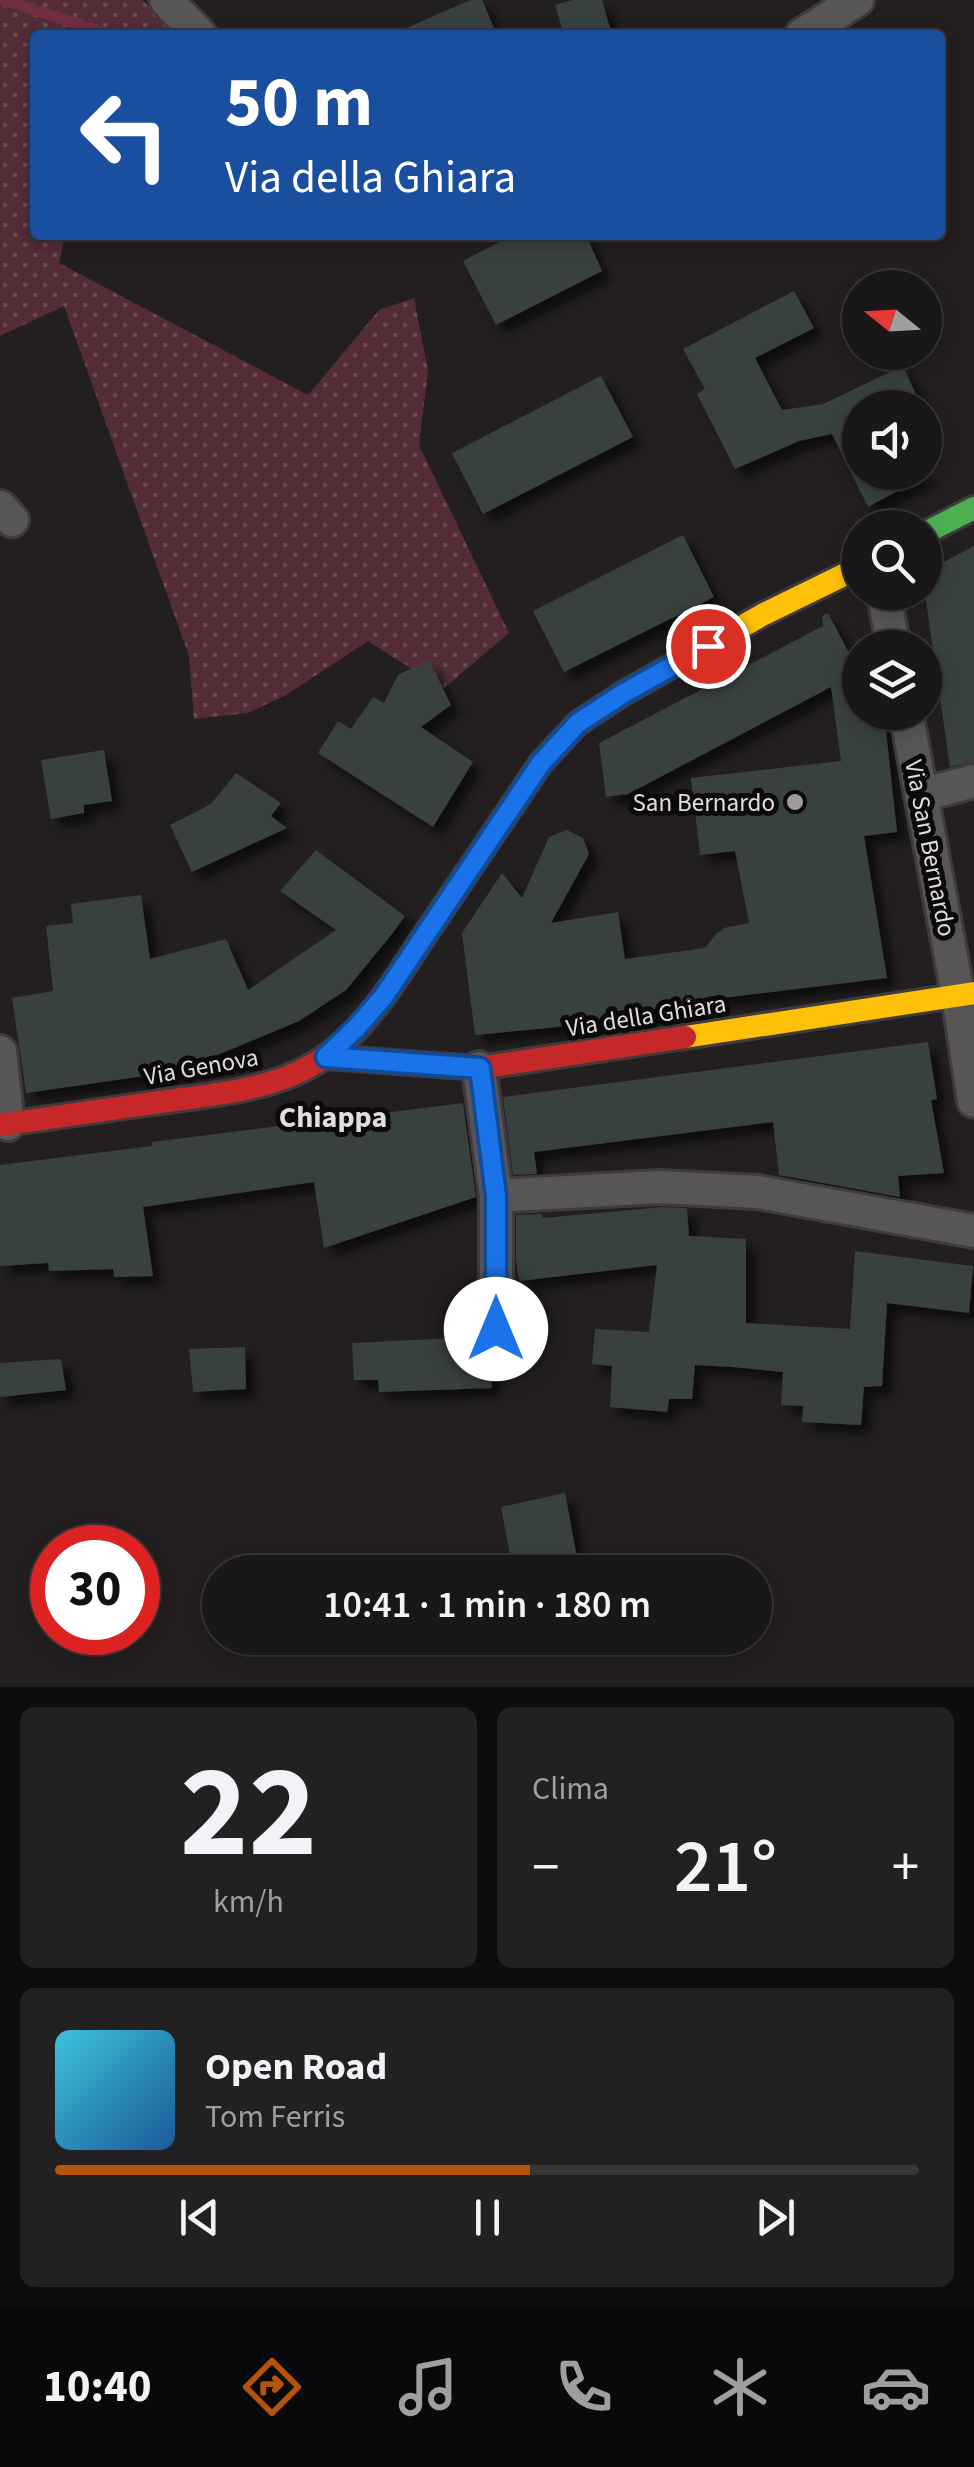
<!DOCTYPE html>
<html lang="it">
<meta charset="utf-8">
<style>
:root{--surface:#1a1718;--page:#232021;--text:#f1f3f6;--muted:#9f9fa2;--line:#383637;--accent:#b45309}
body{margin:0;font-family:"Source Sans 3",sans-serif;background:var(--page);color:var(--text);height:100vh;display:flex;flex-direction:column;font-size:38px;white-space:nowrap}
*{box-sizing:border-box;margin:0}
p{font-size:32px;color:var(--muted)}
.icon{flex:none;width:55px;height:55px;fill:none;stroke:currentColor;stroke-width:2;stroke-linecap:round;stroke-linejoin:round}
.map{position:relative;height:1687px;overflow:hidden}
.side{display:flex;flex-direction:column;gap:20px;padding:20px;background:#0e0d0d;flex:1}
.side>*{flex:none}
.banner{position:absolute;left:30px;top:30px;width:915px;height:210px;border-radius:10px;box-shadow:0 5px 15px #0003,0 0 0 2px var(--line);background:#1a4fa0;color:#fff;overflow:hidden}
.needle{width:65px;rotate:288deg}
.controls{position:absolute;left:842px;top:270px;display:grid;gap:20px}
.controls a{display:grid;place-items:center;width:100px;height:100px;border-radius:50%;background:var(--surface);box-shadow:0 5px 15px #0003,0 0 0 2px var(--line);font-size:50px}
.speed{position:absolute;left:30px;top:1525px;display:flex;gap:20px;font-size:50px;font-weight:700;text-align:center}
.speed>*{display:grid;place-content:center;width:130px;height:130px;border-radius:50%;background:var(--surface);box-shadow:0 5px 15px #0003,0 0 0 2px var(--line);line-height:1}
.speed .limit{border:15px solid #d22;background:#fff;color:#111}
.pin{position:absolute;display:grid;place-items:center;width:85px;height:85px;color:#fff;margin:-42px;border:5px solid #fff;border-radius:50%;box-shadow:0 2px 10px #0007}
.me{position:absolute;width:110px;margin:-55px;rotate:0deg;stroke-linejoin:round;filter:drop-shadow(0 0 8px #0008)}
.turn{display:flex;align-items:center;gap:35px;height:210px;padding:0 30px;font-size:45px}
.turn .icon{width:130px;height:130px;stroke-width:2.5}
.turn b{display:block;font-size:70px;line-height:85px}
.big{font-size:75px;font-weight:600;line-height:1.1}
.side .widget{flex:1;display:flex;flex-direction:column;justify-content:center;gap:15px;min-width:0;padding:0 35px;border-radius:15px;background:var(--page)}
.side .dial{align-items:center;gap:0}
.dial b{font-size:130px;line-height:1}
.song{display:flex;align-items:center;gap:30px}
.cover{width:120px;height:120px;border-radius:15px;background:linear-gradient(135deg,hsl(190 70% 55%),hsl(210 70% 35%))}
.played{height:10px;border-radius:5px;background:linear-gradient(90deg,var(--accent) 55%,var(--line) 55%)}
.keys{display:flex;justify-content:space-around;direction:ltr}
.heat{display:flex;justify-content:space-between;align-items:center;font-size:55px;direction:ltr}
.side .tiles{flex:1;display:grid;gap:20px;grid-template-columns:1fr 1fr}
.widget:last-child{grid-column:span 2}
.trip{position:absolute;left:202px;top:1555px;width:570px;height:100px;border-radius:50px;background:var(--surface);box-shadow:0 5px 15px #0003,0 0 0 2px var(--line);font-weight:600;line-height:100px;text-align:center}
.tabs{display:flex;height:160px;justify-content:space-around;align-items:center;background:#0a090a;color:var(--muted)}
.tabs .icon{width:70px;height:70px}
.tabs .selected{color:var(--accent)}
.tabs b{font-size:45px;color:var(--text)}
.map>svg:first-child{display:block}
.grass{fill:url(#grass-dots)}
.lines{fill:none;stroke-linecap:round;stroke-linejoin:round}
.stream{stroke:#702e41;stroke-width:11}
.building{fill:#374040;filter:url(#shadow)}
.street-casing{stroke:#3f3b3c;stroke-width:38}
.fast-casing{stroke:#3f3b3c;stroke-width:28}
.slow-casing{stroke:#3f3b3c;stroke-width:28}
.jam-casing{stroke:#3f3b3c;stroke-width:28}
.street{stroke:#585556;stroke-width:32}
.fast{stroke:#4caf50;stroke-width:22}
.slow{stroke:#ffc107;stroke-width:22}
.jam{stroke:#c62828;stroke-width:22}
.route-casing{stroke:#114b97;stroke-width:25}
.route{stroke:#1a73e8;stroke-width:18}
.poi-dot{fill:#9e9a9c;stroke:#0c0909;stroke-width:4}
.labels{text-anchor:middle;stroke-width:10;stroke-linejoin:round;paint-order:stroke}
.poi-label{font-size:25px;fill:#e1ddde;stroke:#0c0909;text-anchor:end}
.street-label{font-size:25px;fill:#e1ddde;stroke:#0c0909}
.quarter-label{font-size:30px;font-weight:bold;fill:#e1ddde;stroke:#0c0909}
</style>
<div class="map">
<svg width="974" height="1687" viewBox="0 0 974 1687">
<defs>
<pattern id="grass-dots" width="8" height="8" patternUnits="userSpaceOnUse" patternTransform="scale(2.5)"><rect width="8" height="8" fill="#532c36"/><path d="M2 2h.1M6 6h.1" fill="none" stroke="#6b4a53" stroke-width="1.8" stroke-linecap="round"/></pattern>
<filter id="shadow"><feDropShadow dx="9" dy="9" stdDeviation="5" flood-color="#0009"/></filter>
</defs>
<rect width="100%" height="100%" fill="#231f20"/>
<!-- grass -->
<path class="grass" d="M0,0H143L175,35H35V235H65L59,263L308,395L379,310L414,298L428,371L419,445L509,633L443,689L368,641L286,695L248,713L194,719L189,656L64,306L0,336Z"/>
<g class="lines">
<!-- stream -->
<path class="stream" d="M4,0L112,35"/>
</g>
<!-- building -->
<g class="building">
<path d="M470,0H482L497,35H391Z"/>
<path d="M572,0H602L612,35H564L555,5Z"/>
<path d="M513,235H586L602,271L496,325L463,261Z"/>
<path d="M794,291L814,328L755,358L782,410L823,404L903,366L922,408H860V472H932L868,507L832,434L799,441L735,469L697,394L705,389L683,349Z"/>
<path d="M601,376L633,437L483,514L452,453Z"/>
<path d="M683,535L714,597L564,672L533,611Z"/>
<path d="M974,546V762L950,767L925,594V572Z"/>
<path d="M828,613L860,674V712H880L885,721L897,832L864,836L887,978L697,1001L698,1006L557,1027L475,1035L462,933L502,873L522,898L549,837L567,830L583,838L589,854L551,923L618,912L625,959L705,948L716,934L724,928L749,923L735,851L700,855L691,778L841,761L831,687L628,794L606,797L599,743L823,626L822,616Z"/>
<path d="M429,660L451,705L421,727L473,762L433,827L318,753L338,721L351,729L373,697L384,703L398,675Z"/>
<path d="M104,750L112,801L84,805V813L51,819L41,760Z"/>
<path d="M236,773L281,803L271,816L287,828L192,872L170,825L211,804Z"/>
<path d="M316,850L405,916L392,934L346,990L299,1021L179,1071L26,1093L12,998L53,991L46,926L73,923L71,904L141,895L150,959L226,939L248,990L336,930L280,891Z"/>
<path d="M928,1042L937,1099L931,1100L944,1173L898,1176L900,1197L779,1175L773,1122L534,1152L537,1174L513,1175L503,1097Z"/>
<path d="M463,1103L476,1197L324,1248L314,1182L143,1207L153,1276L114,1277L113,1269L49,1271L48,1263L0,1266V1165L152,1146V1142Z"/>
<path d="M663,1207L687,1208L689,1236L746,1239V1323L850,1329L855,1251L973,1266L969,1313L887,1303L882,1386L864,1387L861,1425L802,1422L803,1406L781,1405L783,1372L733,1367L695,1365L692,1399H669L667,1412L610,1407L612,1366L592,1364L595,1329L649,1332L657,1265L519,1281L516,1260V1215L542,1214L543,1218Z"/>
<path d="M478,1337L489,1347L492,1388L379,1392L378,1380H354L352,1343Z"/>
<path d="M245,1347L246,1389L193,1392L189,1349Z"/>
<path d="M61,1359L66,1390L0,1397V1363Z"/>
<path d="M565,1493L579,1568L563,1572H534L529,1557L511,1561L501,1507Z"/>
</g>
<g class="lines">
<defs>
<g id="street">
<path d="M166,0L200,35"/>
<path d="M802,35L857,0"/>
<path d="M0,507L12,520"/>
<path d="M883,592L894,648"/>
<path d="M906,712L958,995L974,1101"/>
<path d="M921,795L974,781"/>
<path d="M0,1052L8,1124"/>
<path d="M479,1068L496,1196V1329"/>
<path d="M496,1196L660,1187L758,1192L974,1231"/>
</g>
<path id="fast" d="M925,533L974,508"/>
<g id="slow">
<path d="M425,935L541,763L578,723L624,693L764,614L860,567"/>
<path d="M685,1037L974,993"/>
</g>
<g id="jam">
<path d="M326,1057L479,1068L685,1037"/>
<path d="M0,1125C51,1118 102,1110 153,1103C212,1094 278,1092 329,1054C370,1024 397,977 425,935"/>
</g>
</defs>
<!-- street casing -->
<use href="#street" class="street-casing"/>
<!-- fast casing -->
<use href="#fast" class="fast-casing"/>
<!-- slow casing -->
<use href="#slow" class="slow-casing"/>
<!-- jam casing -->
<use href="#jam" class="jam-casing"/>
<!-- street -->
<use href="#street" class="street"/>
<!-- fast -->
<use href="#fast" class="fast"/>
<!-- slow -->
<use href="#slow" class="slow"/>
<!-- jam -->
<use href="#jam" class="jam"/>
</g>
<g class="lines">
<defs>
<path id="route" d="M496,1329V1196L480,1068L326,1057L358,1026L384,996L541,763L578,723L624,693L708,646"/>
</defs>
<!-- route casing -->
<use href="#route" class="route-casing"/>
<!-- route -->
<use href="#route" class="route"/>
</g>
<!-- markers -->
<circle class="poi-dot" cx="795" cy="802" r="10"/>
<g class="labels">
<!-- poi labels -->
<g class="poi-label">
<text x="775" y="811">San Bernardo</text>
</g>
<!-- street labels -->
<g class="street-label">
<text transform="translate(931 848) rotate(79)" y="9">Via San Bernardo</text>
<text transform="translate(646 1015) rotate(-9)" y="9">Via della Ghiara</text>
<text transform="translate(201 1066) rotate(-10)" y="9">Via Genova</text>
</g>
<!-- quarter labels -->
<g class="quarter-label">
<text x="333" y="1127">Chiappa</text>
</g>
</g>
</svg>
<div class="controls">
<a><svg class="needle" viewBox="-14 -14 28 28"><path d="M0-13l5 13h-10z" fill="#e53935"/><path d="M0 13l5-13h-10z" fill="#9f9fa2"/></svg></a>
<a><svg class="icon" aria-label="sound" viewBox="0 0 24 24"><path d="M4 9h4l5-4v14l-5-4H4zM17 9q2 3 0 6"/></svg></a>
<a><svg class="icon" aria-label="search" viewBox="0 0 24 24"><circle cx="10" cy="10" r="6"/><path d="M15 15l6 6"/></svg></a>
<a><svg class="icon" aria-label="layers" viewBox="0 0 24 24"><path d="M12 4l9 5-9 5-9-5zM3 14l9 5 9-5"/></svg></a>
</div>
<div class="speed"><div class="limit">30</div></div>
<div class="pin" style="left:708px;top:646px;background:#d93025"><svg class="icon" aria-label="arrive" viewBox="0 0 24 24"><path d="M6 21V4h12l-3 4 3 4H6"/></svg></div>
<svg class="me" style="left:496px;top:1329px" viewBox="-20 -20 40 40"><circle r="19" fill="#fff"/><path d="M0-13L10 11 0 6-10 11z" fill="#1a73e8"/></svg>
<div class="trip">10:41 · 1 min · 180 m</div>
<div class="banner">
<div class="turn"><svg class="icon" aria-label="left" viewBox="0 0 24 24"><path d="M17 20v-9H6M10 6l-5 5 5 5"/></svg><div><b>50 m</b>Via della Ghiara</div></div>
</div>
</div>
<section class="side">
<div class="tiles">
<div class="widget dial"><b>22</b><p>km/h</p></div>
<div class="widget"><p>Clima</p>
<div class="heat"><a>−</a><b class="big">21°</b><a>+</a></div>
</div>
<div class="widget">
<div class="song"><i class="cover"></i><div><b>Open Road</b><p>Tom Ferris</p></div></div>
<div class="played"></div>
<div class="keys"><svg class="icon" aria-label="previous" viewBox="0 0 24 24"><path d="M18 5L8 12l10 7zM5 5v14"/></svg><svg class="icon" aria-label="pause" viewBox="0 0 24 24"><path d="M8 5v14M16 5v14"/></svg><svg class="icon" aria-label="next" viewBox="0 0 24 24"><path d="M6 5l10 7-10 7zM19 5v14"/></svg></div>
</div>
</div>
</section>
<nav class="tabs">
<b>10:40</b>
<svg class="icon selected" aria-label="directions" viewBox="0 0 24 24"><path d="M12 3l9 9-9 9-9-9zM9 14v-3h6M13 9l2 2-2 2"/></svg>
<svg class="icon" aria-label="music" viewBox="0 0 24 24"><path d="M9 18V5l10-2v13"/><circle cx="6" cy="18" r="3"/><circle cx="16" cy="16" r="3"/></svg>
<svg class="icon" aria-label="phone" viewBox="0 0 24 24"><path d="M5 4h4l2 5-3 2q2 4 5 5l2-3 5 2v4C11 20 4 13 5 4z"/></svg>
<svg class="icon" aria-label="climate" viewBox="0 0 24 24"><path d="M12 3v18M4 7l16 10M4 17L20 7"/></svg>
<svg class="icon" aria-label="car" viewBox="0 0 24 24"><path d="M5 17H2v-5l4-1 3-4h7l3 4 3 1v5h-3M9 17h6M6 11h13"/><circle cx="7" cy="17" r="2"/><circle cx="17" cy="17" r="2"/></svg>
</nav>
